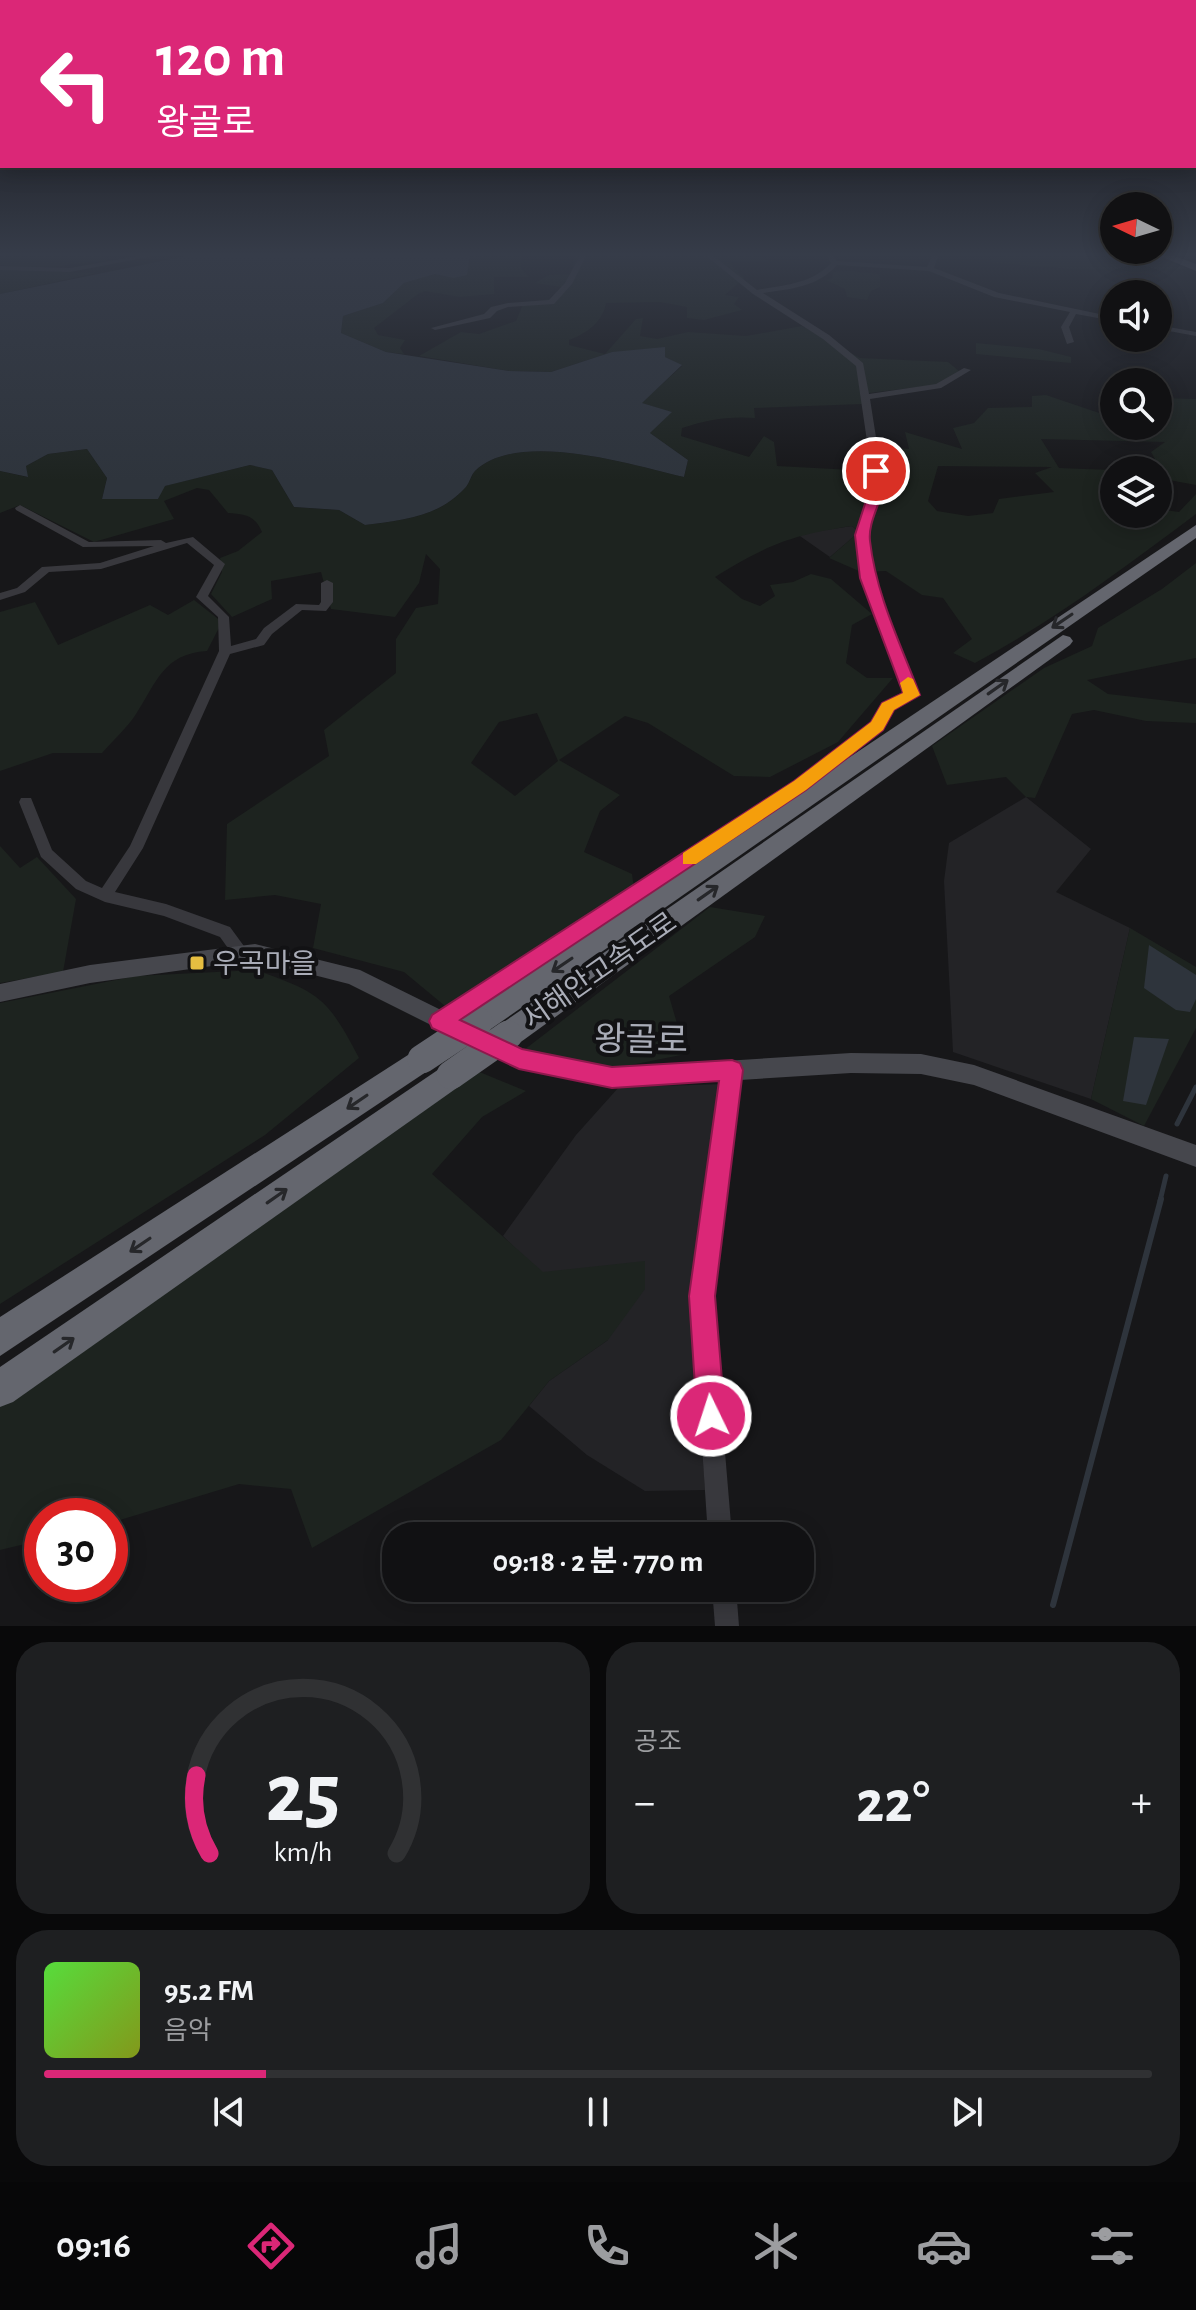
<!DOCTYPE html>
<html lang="ko">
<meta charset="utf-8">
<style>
:root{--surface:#111113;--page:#1e1f21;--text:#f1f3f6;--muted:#9c9da0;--line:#303133;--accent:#db2777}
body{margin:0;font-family:"Alegreya Sans","Noto Sans KR",sans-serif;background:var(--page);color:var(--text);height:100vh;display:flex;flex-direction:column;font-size:30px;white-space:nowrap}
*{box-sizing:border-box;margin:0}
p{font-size:26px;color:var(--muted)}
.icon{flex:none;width:44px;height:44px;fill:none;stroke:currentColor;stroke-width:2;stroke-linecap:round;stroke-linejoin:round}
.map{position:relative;height:1626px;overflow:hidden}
.sheet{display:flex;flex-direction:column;gap:16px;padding:16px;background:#09090a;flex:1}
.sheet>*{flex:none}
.hud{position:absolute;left:0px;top:0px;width:1196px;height:168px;box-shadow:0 4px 20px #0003,0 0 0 2px var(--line);background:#db2777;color:#fff;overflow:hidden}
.needle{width:52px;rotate:275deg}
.buttons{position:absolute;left:1100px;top:192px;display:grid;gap:16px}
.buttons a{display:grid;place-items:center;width:72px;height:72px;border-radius:50%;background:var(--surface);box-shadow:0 4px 20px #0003,0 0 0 2px var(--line);font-size:40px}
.speed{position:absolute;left:24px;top:1498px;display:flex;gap:16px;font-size:40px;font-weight:700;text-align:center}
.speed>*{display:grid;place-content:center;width:104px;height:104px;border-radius:50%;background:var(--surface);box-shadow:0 4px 20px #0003,0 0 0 2px var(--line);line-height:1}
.speed .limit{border:12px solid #d22;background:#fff;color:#111}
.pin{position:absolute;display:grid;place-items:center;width:68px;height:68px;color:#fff;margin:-34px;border:4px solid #fff;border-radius:50%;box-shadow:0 2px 8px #0007}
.me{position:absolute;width:88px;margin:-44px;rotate:356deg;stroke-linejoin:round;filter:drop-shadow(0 0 6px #0008)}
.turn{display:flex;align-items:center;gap:28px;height:168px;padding:0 24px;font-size:36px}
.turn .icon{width:104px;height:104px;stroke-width:2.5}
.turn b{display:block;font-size:56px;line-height:68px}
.big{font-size:60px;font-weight:700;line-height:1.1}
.sheet .card{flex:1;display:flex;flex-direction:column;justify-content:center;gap:12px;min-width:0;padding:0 28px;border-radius:32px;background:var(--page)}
.sheet .dial{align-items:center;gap:0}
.dial svg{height:208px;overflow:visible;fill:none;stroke:var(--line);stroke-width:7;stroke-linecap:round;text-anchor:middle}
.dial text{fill:var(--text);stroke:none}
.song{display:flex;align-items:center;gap:24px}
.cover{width:96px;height:96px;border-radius:12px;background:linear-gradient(135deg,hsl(110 70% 55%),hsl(70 70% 35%))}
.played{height:8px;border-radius:4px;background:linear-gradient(90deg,var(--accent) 20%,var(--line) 20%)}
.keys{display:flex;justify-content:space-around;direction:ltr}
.heat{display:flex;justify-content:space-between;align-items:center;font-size:44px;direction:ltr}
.sheet .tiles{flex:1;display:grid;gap:16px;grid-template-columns:1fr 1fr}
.card:last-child{grid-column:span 2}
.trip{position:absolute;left:382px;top:1522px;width:432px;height:80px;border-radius:32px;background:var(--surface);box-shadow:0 4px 20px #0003,0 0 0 2px var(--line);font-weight:700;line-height:80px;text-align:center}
.dock{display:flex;height:128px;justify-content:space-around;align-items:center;background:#070708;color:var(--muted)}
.dock .icon{width:56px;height:56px}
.dock .on{color:var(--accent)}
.dock b{font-size:36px;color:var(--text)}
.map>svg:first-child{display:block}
.built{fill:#232326}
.green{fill:#1d231f;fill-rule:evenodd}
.water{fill:#2e343c}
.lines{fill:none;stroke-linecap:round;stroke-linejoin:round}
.stream-far1{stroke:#2e343c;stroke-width:5}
.stream{stroke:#2e343c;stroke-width:6}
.minor{fill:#38383d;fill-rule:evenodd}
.tertiary{fill:#38383d;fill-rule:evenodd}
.secondary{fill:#46474d;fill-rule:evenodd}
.trunk{fill:#5c5e65;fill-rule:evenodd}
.motorway{fill:#64666e;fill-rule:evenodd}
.motorway-bridge{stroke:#64666e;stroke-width:29}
.oneway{stroke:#26272a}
.route{fill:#db2777;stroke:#8e194d;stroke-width:2}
.slow{fill:#f59e0b}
.poi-dot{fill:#e6be41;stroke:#121214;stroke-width:3}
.labels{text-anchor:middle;stroke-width:8;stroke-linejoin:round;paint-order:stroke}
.poi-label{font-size:28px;fill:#aaadb8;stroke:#121214;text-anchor:start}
.street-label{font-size:28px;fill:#aaadb8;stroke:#121214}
.near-street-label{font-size:34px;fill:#aaadb8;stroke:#121214}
</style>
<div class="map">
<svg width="1196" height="1626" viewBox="0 0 1196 1626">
<rect width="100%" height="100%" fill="#171719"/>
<!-- built -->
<g class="built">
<path d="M852,526L859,532L830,557L797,534Z"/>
<path d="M1026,797L1091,849L1056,892L1130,928L1091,1099L953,1052L944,881L949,843Z"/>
<path d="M725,1084L707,1177L693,1295L705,1490L645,1491L587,1455L529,1406L549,1381L608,1340L503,1236L576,1135L619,1087Z"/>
</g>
<!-- green -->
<g class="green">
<path d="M0,254H100L109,260L42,268L0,265Z"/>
<path d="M470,254H521V269L529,277H494V294L460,297L425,291L418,294L374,328L378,335L405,340L400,348L404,354L386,352L341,333L343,316L383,303L404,283L435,274L453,278L470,263Z"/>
<path d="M575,254H758L769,262H729L744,278L725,295L739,297L734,304L742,310L704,320L687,318V307L660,302L606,303C603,322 586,334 569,340V345L605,354L636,319L643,318L640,336L657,339L688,332L746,336L802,326L860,358L948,362L959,371L935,385L861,394L863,404L754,408L755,418C728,416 707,420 682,428L681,436L749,457L764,436L774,442L777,466L872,471L869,445L909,449L905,432L962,449L953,428L974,423L988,408L1032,407V396L1046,395L1114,418V426H1158V398L1196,399V485L1158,478V470H1139L1155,459L1151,452L1165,442L1041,439L1059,468L1112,470L1114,514H1158V509L1179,512L1196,494V514C1125,567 1054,621 975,663L953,653L972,639L943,598L922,595L886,571L861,572L829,558L859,532L852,526C791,535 767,545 715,577L742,599L760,606L775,596L770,585L793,582L811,574L831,579L872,614L852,625L846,663L867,678H893L838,742L770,777L734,776L648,723L625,716L559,760L620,795L600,811L584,852L632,874L634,888L445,1006L404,972L313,948L321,904L275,895L225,900L227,824L329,756L324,730L396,673V639L416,608L438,604L440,569L426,554L419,583L395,617L331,609L321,572L271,581L272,599L232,617L211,594L222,572L220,558L238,551L262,532C255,515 244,514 228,513L209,490L197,488L164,501L174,519L94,542L20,505L0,513V471L27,477L26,466L48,454L87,449L107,478L102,499H158L164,486L250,465L272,470L294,507L339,510L365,525C404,520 439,517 466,487C470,482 471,475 475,471C519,429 632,465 684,477L688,460L650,433L671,412L641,403L682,366L665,357L612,352L551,372L509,371L419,356L461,332L479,334L516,321L524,302L553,299L561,287L535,283L549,275L571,274ZM938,466L1052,467L1035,473L1054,492L999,499L993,513L968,516L937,511L928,501ZM537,713L558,761L515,796L471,763L499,722Z"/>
<path d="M1004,254H1147L1189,269L1084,270L987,262Z"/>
<path d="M0,270L96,273L0,294Z"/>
<path d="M849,271L880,274V287L871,291L867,300L847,297L845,289L826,280L832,278L833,272Z"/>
<path d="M976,343L1039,349L1071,357V363L976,354Z"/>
<path d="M1196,563V658L1087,680L1108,694L1196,704V723L1146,721L1094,710L1072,714L1035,798L1026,797L1006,777L947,785L932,746L1044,668L1092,646L1098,628L1162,589Z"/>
<path d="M194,600L222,622L207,651C163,654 157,682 136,714C127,728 113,740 102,753H53L0,771V612L35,602L58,645L150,605L168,615Z"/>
<path d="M0,846L20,868L37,857L76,899L63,972L0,983Z"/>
<path d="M710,907L765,916L755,937L669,996L686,1054L616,1068L524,1050Z"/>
<path d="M1130,928L1196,967V1028L1144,1126L1091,1099Z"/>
<path d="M256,970C320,993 327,997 359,1058L265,1135L0,1304V1003L136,976Z"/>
<path d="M477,1071L526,1091L482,1117L432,1174L543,1272L645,1261V1289L608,1340L549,1381L501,1440L312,1548L291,1489L239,1484L110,1523V1516H42V1540L0,1550V1397Z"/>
</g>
<!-- water -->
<g class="water">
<path d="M196,254H470L467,275L453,278L435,274L404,283L383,303L343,316L341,333L386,352L509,371L551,372L612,352L665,347V357L682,365L642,403L672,412L650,433L688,460L684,477C632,465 519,429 475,471C471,475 470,482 466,487C439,517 404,520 365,525L339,510L294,507L272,470L250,465L165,486L158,499H102L107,478L87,449L48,454L26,466L28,477L0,471V294Z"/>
<path d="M1149,945L1196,975V999L1190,1012L1176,1010L1144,988Z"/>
<path d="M1134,1037L1169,1039L1146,1105L1123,1101Z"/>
</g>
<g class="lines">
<!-- stream-far1 -->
<g class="stream-far1">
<path d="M1177,1124L1196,1087"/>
<path d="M1160,1201L1166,1176"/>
</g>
<!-- stream -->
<path class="stream" d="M1053,1605L1161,1199"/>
<!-- minor -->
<g class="minor">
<path d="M581,254H587L572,284L554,304L508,307L497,311L490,318L435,330L431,328L484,314L491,307L508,303L549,300L565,283Z"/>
<path d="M704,254H711L757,290C784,285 812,284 831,263L826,254H832L837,261L927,267L933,254H939L934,268L999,293L1114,317V321L1076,314L1069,327L1074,342L1067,344L1061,327L1070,312L994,297L929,271L837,265C818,287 790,289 763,293L829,335L863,363L869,394L936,384L964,368L971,370L941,388L870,399L883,482L867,535L873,578L918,695L893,710L882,729L805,790L440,1028L434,1026L432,1021L434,1016L795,782L872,723L884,704L905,693L861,578L857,535L873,482L856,366L823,339L753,294Z"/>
<path d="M1158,325L1196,332V336L1158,329Z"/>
<path d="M20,505L89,542L161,540L166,543L193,537L225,564L208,596L229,617L231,646L256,639L264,628L296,604L319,605L321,602V583L327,580L333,583V602L326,611L302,610L272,634L264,645L230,654L143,848L115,892L166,904L230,927L249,953L247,958L241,960L235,958L220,937L164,916L105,902L76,889L41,857L19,802L21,798H31L52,850L86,881L102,888L130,846L219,651L218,617L196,597L214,565L187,543L101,569L49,572L25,592L0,600V593L17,588L42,567L100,563L154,546L83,547L16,510L15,508Z"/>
<path d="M732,1062L738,1064L741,1070L712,1296L732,1536H708L692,1296L723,1070L726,1064Z"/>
<path d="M712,1588H736L739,1626H715Z"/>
</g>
<!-- tertiary -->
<path class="tertiary" d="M149,254H164L70,272L0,270V266L70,268Z"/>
<!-- secondary -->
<path class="secondary" d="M255,944L360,970L522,1050L612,1068L851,1053L921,1054L974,1065L1196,1145V1167L974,1085L921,1074L851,1073L612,1088L519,1069L349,984L255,960L90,983L0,1002V984L90,965Z"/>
<!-- trunk -->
<path class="trunk" d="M1155,254H1169L1196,264V271Z"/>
<!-- motorway -->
<g class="motorway">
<path d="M1196,525V538L488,1031L478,1035L468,1031L464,1022L468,1013Z"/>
<path d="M1063,635L1070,637L1073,641L1070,645L518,1044L508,1048L498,1044L494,1035L498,1026Z"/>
<path d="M422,1046L432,1050L437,1059L432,1068L0,1356V1317Z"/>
<path d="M451,1061L461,1065L466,1075L461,1085L13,1402L0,1407V1367Z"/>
</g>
<!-- motorway-bridge -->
<g class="motorway-bridge">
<path d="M422,1059L478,1022"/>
<path d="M451,1075L508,1035"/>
</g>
</g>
<!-- one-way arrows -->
<defs><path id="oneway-shaft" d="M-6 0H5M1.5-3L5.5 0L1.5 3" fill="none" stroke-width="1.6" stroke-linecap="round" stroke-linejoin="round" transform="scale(2)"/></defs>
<g class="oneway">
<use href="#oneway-shaft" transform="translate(1062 621) rotate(146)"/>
<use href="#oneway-shaft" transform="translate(998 687) rotate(-35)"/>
<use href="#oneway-shaft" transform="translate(708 893) rotate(-35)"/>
<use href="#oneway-shaft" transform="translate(562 965) rotate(146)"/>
<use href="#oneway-shaft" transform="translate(357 1102) rotate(146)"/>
<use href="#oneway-shaft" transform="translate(277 1196) rotate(-35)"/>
<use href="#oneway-shaft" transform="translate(140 1245) rotate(146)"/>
<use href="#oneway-shaft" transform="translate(64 1345) rotate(-35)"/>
</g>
<!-- sky -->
<linearGradient id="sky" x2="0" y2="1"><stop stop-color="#0d0d0e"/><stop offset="0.53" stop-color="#363c49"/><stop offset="1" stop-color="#363c49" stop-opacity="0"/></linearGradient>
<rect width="1196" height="481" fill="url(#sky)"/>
<!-- route -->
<path class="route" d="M872,468H881C891,492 867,516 870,541C876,595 901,645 920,695L894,710L883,730L806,790L460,1020L522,1049L612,1067L732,1060L740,1063L743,1070L715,1296L725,1416L721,1426L711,1430L701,1426L697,1416L689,1296L719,1081L612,1088L519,1069L432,1028L429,1021L432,1015L794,781L871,722L882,703L903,693L860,578L855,535L872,482Z"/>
<!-- slow -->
<path class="slow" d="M908,677L913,679L920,695L894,710L883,730L806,790L696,864H683V853L794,781L871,722L882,703L903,693L900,683Z"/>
<!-- markers -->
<rect class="poi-dot" x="189" y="955" width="16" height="16" rx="4"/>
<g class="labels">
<!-- poi labels -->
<g class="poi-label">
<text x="213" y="973">우곡마을</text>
</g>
<!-- street labels -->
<g class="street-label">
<text transform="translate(599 970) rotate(-35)" y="10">서해안고속도로</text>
</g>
<!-- near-street labels -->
<g class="near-street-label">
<text transform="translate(641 1039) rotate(1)" y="12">왕골로</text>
</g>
</g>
</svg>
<div class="buttons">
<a><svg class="needle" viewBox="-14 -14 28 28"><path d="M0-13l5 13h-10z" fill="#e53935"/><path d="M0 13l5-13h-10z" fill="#9c9da0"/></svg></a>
<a><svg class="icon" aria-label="sound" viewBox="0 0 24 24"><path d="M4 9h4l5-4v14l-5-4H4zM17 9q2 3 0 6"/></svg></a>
<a><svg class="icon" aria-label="search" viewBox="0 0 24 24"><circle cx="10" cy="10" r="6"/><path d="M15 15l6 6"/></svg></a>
<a><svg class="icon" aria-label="layers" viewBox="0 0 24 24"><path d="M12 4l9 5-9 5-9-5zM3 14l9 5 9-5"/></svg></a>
</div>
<div class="speed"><div class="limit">30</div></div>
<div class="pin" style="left:876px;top:471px;background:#d93025"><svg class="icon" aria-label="arrive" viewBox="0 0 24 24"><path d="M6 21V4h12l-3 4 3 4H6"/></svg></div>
<svg class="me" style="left:711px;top:1416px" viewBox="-20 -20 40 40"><circle r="17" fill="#db2777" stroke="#fff" stroke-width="3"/><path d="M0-11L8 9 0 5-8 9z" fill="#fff"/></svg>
<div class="trip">09:18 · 2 분 · 770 m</div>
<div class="hud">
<div class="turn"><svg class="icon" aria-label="left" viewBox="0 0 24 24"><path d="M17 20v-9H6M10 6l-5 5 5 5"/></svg><div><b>120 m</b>왕골로</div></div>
</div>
</div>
<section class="sheet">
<div class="tiles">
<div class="card dial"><svg viewBox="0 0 100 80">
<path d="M14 69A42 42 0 1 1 86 69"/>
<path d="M14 69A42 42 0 0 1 9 39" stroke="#db2777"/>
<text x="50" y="56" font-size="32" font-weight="700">25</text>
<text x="50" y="72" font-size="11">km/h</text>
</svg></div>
<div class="card"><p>공조</p>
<div class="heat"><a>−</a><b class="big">22°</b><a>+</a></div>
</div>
<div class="card">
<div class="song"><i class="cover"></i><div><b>95.2 FM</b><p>음악</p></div></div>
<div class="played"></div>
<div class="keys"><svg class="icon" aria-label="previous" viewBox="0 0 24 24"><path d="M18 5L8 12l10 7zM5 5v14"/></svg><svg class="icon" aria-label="pause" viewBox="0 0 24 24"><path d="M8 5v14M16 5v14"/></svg><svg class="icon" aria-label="next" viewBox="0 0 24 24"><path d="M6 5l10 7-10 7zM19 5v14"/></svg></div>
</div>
</div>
</section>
<nav class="dock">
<b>09:16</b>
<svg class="icon on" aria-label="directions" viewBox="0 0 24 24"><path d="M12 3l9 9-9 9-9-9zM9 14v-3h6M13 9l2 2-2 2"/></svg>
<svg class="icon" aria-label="music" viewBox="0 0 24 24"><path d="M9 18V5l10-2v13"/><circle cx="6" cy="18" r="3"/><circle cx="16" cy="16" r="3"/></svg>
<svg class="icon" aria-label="phone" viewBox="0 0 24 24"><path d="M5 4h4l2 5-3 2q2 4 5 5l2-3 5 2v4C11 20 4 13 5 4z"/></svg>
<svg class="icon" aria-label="climate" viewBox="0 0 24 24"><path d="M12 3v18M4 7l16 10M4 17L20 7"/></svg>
<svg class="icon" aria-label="car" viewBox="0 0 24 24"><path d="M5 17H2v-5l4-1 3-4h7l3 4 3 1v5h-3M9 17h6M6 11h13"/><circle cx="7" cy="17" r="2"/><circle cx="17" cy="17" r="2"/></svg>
<svg class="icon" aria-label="filters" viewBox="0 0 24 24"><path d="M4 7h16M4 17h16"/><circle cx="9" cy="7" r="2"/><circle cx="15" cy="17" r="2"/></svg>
</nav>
